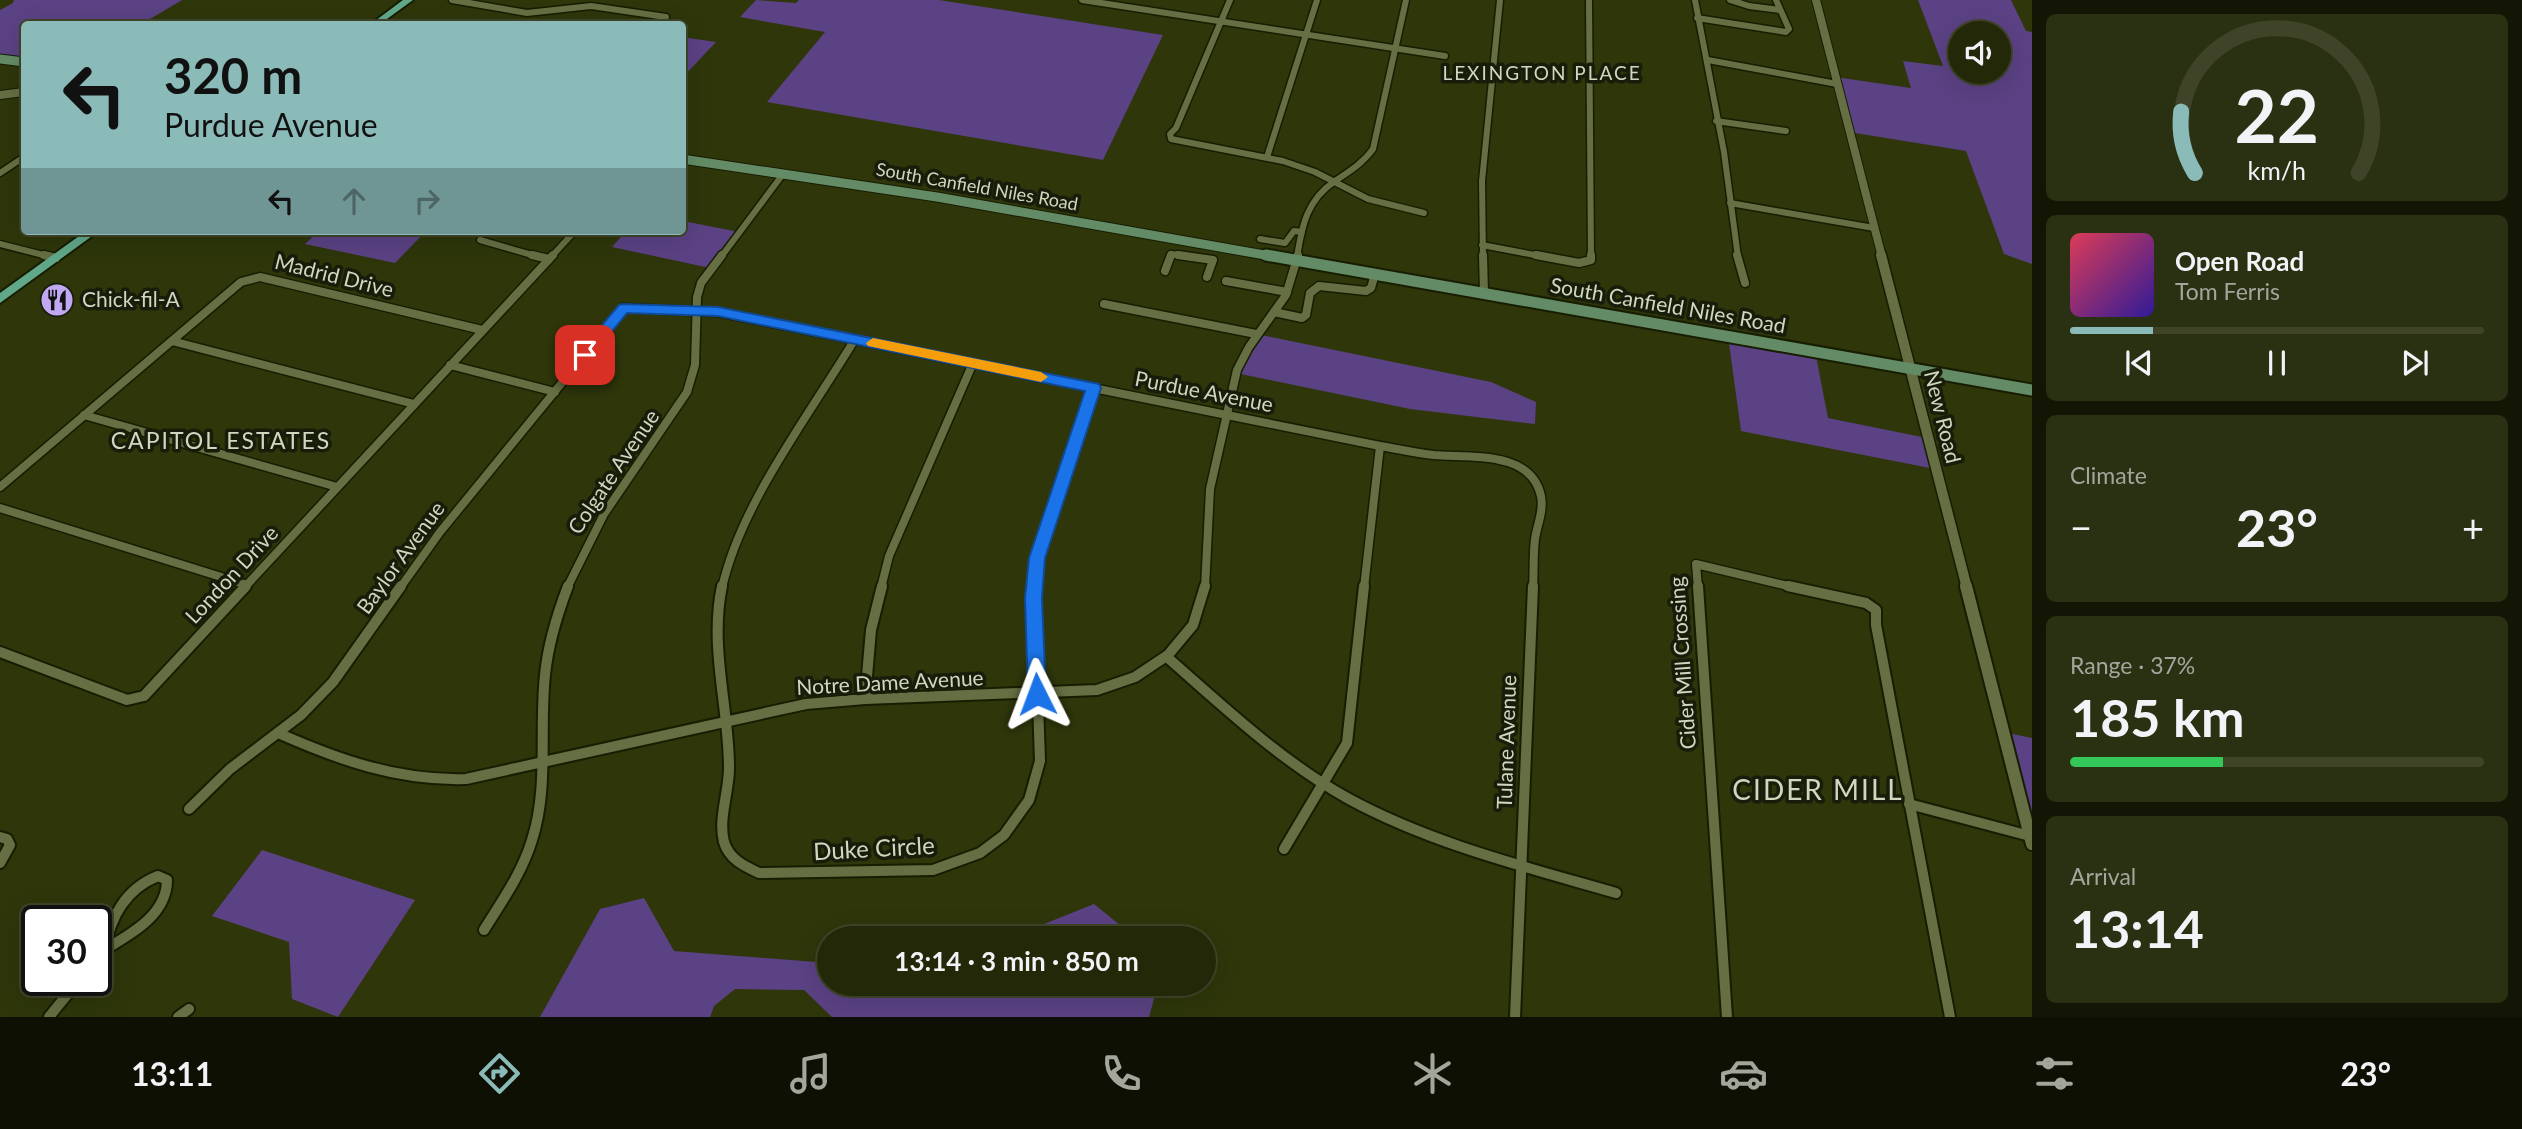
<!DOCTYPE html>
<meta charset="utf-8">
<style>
:root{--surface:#222808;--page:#2a3012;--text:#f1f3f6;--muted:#a2a69c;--line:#3f4429;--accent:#8bbbb9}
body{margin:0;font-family:Lato,sans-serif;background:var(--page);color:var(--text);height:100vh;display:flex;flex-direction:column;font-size:26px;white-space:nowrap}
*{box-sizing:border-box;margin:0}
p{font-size:23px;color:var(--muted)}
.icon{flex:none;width:38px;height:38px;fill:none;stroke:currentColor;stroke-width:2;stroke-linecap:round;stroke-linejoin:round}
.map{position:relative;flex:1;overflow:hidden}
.panel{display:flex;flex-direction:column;gap:14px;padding:14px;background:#131604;width:490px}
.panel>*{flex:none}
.guide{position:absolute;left:21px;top:21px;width:665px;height:214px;border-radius:7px;box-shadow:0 7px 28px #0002,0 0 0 2px var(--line);background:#8bbbb9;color:#111;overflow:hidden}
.buttons{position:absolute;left:1948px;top:21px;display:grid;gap:14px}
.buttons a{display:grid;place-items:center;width:63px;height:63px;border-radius:50%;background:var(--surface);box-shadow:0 7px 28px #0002,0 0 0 2px var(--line);font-size:35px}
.speed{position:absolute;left:21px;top:905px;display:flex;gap:14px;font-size:35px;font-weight:700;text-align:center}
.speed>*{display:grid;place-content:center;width:91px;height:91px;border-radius:50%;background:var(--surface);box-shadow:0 7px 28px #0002,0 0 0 2px var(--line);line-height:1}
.speed .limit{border:4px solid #111;border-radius:10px;background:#fff;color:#111}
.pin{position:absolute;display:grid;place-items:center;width:60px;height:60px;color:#fff;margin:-30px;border-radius:14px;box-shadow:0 4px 10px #0006}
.me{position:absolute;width:77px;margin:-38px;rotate:357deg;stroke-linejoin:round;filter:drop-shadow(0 0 5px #0008)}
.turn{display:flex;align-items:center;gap:24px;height:147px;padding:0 28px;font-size:32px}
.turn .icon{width:91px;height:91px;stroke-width:2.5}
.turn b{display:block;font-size:49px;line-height:60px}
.lanes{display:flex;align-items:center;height:66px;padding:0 28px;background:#0003;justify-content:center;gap:35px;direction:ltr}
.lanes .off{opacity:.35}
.big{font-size:52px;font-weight:700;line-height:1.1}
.panel .widget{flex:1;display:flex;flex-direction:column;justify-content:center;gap:10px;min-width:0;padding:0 24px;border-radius:10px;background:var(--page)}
.panel .dial{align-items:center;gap:0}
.dial svg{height:182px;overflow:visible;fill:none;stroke:var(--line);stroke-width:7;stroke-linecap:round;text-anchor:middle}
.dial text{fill:var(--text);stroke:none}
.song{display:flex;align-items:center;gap:21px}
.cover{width:84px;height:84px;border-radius:10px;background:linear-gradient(135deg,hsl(350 70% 55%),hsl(250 70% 35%))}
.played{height:7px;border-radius:4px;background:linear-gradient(90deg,var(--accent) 20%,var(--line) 20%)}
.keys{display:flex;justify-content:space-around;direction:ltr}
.heat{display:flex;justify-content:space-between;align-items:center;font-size:38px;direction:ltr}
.charge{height:10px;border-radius:5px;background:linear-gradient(90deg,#34c759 37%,var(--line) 0)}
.trip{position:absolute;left:817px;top:926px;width:399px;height:70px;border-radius:35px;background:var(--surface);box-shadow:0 7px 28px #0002,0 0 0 2px var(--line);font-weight:700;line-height:70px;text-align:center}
.dock{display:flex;height:112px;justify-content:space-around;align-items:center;background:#0e1003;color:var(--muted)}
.dock .icon{width:49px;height:49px}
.dock .current{color:var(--accent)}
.dock b{font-size:32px;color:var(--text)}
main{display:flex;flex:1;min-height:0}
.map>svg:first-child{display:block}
.green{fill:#5b4284;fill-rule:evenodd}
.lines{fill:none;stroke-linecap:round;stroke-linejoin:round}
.minor-far2-casing{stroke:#171d00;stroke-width:9}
.minor-far1-casing{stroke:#171d00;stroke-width:11}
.minor-casing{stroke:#171d00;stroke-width:14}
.tertiary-far2-casing{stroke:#171d00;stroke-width:10}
.tertiary-far1-casing{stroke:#171d00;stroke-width:13}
.tertiary-casing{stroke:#171d00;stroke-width:16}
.secondary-far1-casing{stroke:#171d00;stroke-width:11}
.secondary-casing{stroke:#171d00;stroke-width:15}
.primary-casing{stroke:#171d00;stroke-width:4}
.minor-far2{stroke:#656f43;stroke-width:6}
.minor-far1{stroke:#656f43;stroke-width:8}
.minor{stroke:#656f43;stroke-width:10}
.tertiary-far2{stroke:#656f43;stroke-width:8}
.tertiary-far1{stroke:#656f43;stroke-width:10}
.tertiary{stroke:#656f43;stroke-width:12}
.secondary-far1{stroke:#638c66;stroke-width:9}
.secondary{stroke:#638c66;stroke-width:11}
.primary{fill:#61a88a;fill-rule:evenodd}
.route{fill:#1a73e8;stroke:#114b97;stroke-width:2}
.slow{fill:#f59e0b}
.labels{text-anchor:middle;stroke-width:7;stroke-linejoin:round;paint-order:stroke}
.far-street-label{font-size:18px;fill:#d0d7bf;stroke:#181c0a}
.far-neighbourhood-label{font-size:19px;letter-spacing:2px;fill:#d0d7bf;stroke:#181c0a}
.street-label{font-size:21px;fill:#d0d7bf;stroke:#181c0a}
.poi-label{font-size:21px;fill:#d0d7bf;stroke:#181c0a;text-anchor:start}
.neighbourhood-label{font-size:23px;letter-spacing:2px;fill:#d0d7bf;stroke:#181c0a}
.near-street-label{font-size:24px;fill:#d0d7bf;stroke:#181c0a}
.near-neighbourhood-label{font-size:28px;letter-spacing:2px;fill:#d0d7bf;stroke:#181c0a}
</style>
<main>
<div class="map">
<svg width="2032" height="1017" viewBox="0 0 2032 1017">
<rect width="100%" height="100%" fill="#2e360a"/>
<!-- green -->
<g class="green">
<path d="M14,0H182L145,22L129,19L120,24H24V62L0,59V10L13,3Z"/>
<path d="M756,0L796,3L799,0H939L1163,35L1103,160L767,102L825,32L740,17Z"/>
<path d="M1918,0H2011L2026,31L2032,32V264L2004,254L1966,151L1849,132L1835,77L1911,88L1903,61L1943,66ZM1960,33H1998V72H1960Z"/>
<path d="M682,37L716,42L683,77H682Z"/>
<path d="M683,221L739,232L710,268L612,247L626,231H682Z"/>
<path d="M319,231H426L395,263L305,244Z"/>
<path d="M1256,334L1491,382L1536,402L1535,424L1410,409L1236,373Z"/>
<path d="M1728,336L1815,351L1828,418L1927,438L1935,469L1741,431Z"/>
<path d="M2003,732L2032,738V844Z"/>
<path d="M262,850L415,900L338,1017L292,999L289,942L212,916Z"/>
<path d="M644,898L674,951L829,963L830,984H1158L1149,1017H832L804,990L735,989L714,1006L710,1017H540L600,909Z"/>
<path d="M1094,904L1136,938H1009Z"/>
</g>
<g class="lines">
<defs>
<g id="minor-far2">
<path d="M452,0L527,13L591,6L666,17"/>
<path d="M1082,0L1445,56"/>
<path d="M1230,0L1176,128L1170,134L1171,139L1283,161L1315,172L1368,199L1424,213"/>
<path d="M1589,0L1591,257"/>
<path d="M1695,0L1724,152L1738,257"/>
<path d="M1730,0L1749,6L1780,10"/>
<path d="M1697,18L1786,32L1789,29L1776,0"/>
<path d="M1708,60L1837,84"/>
<path d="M1716,121L1786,131"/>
<path d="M1267,157L1317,0"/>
<path d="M0,173L24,157"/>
<path d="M1730,203L1874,228"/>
<path d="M1260,239L1285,243L1294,231L1302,232"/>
<path d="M480,240L539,257"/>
<path d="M0,244L51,257"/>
<path d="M1482,245L1545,257"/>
<path d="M551,257L575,231"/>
<path d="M721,257L783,174"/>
<path d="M1170,257L1171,254L1190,257"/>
<path d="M1297,257C1302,225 1307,200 1335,181C1350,171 1363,163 1373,149L1406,0"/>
<path d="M1483,257L1482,181L1500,0"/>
</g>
<g id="minor-far1">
<path d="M44,255L56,258"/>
<path d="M532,255L549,259"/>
<path d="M1178,255L1213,260L1207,277"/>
<path d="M1483,255L1484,293"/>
<path d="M1536,255L1579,263L1591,260V255"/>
<path d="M1737,255L1745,283"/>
<path d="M1165,271L1171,255"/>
<path d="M1226,281L1287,292"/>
<path d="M1104,304L1256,334"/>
<path d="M1274,312L1302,318L1306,315L1310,293L1319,286L1366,291L1371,288L1375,274"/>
<path d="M172,341L414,404"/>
<path d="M450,365L555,392"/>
<path d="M84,415L337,487"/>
<path d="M0,487L241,282L260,277L482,330"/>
<path d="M0,508L247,585"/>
<path d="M244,588L553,255"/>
<path d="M400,588L440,532L623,308L718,312L1380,446C1398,449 1416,453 1434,455C1470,458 1531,450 1541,496C1544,511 1537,525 1535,539C1533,555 1534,572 1533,588"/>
<path d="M567,588L604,514L687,392L695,365L697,297L701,283L722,255"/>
<path d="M722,588C741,503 810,414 855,339"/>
<path d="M881,588L889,556L973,363"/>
<path d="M1034,588L1037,558L1094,388"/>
<path d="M1205,588L1210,489L1237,370L1249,347L1286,295L1298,255"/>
<path d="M1364,588L1380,446"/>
<path d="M1698,588L1696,564L1796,588"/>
</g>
<g id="minor">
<path d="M722,586C709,647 729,707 729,768C729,792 718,819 724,842C729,859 744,866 759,873L933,870L980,853L1004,835L1029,800L1040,761L1034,586"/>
<path d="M1698,586L1727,1017"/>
<path d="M1788,586L1866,603L1876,610V625L1950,1017"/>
<path d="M0,652L127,700L144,696L246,586"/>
<path d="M1168,658C1225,708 1282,762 1349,799C1432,844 1526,867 1616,893"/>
<path d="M865,699L871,630L882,586"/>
<path d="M278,733C339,760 398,781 466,779L806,704L865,699L1097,690L1135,677L1168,655L1193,625L1205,586"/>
<path d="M1909,804L2030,836"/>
<path d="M189,809L230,769L301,715L333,682L401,586"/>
<path d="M0,837L7,839L10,845L0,863"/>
<path d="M1284,849L1347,743L1364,586"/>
<path d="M158,876L167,880C167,915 131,934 104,950C111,917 125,889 158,876Z"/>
<path d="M484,930C502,901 522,873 532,840C549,787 539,730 545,675C548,644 557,615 568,586"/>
<path d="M96,959L104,950"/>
<path d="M49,1017L79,980"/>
<path d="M178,1017L189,1009"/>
<path d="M1515,1017L1533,586"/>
</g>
<g id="tertiary-far2">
<path d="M1816,0L1882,257"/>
<path d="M0,95L24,92"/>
</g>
<path id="tertiary-far1" d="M1881,255L1967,588"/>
<path id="tertiary" d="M1966,586L2032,844"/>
<g id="secondary-far1">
<path d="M0,59L24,62"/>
<path d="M682,159L937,197L1276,257"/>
</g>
<path id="secondary" d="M1266,255L2032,390"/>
<g id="primary">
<path d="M403,0H413L380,24H371Z"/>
<path d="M86,231H99L0,303V293Z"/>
</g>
</defs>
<!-- minor-far2 casing -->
<use href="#minor-far2" class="minor-far2-casing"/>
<!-- minor-far1 casing -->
<use href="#minor-far1" class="minor-far1-casing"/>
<!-- minor casing -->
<use href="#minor" class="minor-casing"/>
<!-- tertiary-far2 casing -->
<use href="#tertiary-far2" class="tertiary-far2-casing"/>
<!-- tertiary-far1 casing -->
<use href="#tertiary-far1" class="tertiary-far1-casing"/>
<!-- tertiary casing -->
<use href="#tertiary" class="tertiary-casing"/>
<!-- secondary-far1 casing -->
<use href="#secondary-far1" class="secondary-far1-casing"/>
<!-- secondary casing -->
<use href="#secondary" class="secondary-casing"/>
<!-- primary casing -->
<use href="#primary" class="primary-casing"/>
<!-- minor-far2 -->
<use href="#minor-far2" class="minor-far2"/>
<!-- minor-far1 -->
<use href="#minor-far1" class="minor-far1"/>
<!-- minor -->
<use href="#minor" class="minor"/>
<!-- tertiary-far2 -->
<use href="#tertiary-far2" class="tertiary-far2"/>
<!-- tertiary-far1 -->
<use href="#tertiary-far1" class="tertiary-far1"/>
<!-- tertiary -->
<use href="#tertiary" class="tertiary"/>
<!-- secondary-far1 -->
<use href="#secondary-far1" class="secondary-far1"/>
<!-- secondary -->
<use href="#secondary" class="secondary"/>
<!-- primary -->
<use href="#primary" class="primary"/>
</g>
<!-- route -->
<path class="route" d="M623,304L718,307L1099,384L1101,388L1045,558L1042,598L1046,694L1044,700L1037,702L1031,700L1028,694L1025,598L1029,558L1085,391L718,316L627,313L590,358H580V351L619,305Z"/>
<!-- slow -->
<path class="slow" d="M873,338L1041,372L1048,377L1041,382L868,346L866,343Z"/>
<!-- icons -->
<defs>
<symbol id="restaurant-disc" viewBox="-11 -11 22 22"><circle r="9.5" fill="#c1a8f3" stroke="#181c0a"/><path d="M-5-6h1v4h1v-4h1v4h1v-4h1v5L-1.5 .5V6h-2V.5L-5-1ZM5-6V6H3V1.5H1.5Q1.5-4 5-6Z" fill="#111"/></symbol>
</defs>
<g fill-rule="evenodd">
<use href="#restaurant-disc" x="38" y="281" width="38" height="38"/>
</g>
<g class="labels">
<!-- far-street labels -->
<g class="far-street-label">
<text transform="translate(977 187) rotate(10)" y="6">South Canfield Niles Road</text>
</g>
<!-- far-neighbourhood labels -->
<g class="far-neighbourhood-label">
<text x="1542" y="80">LEXINGTON PLACE</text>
</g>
<!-- street labels -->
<g class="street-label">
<text transform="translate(334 276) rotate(14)" y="7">Madrid Drive</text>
<text transform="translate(1668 306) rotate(10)" y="7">South Canfield Niles Road</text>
<text transform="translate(1204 392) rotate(11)" y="7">Purdue Avenue</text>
<text transform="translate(1942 417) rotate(76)" y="7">New Road</text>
<text transform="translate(614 472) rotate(-56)" y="7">Colgate Avenue</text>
<text transform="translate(401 558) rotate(-54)" y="7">Baylor Avenue</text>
<text transform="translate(232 575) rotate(-47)" y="7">London Drive</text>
<text transform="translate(1683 663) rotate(-94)" y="7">Cider Mill Crossing</text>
<text transform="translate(890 683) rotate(-3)" y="7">Notre Dame Avenue</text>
<text transform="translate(1507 742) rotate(-88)" y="7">Tulane Avenue</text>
</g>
<!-- poi labels -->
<g class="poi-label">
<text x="82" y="307">Chick-fil-A</text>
</g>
<!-- neighbourhood labels -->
<g class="neighbourhood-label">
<text x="221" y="449">CAPITOL ESTATES</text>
</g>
<!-- near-street labels -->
<g class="near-street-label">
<text transform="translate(874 849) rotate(-3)" y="8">Duke Circle</text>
</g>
<!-- near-neighbourhood labels -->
<g class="near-neighbourhood-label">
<text x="1818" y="800">CIDER MILL</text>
</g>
</g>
</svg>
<div class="buttons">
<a><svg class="icon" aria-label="sound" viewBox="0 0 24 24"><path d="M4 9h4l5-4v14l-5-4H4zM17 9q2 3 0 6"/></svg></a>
</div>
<div class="speed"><div class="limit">30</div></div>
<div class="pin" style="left:585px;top:355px;background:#d93025"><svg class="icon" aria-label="arrive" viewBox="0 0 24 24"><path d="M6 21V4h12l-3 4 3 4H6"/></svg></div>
<svg class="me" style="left:1037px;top:694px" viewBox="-20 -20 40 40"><path d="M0-17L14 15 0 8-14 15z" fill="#1a73e8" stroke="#fff" stroke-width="4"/></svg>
<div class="trip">13:14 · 3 min · 850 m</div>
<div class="guide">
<div class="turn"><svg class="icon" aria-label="left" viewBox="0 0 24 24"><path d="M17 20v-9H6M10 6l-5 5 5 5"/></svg><div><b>320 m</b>Purdue Avenue</div></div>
<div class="lanes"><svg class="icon" aria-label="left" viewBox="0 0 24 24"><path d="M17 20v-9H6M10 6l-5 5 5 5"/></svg><svg class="icon off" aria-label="ahead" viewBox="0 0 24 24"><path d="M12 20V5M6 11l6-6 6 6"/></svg><svg class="icon off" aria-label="right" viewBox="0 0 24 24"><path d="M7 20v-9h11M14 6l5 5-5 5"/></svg></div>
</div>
</div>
<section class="panel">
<div class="widget dial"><svg viewBox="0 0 100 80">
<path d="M14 69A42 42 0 1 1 86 69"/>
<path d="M14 69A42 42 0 0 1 8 42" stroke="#8bbbb9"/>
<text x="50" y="56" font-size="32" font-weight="700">22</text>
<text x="50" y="72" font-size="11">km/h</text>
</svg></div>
<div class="widget">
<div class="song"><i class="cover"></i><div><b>Open Road</b><p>Tom Ferris</p></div></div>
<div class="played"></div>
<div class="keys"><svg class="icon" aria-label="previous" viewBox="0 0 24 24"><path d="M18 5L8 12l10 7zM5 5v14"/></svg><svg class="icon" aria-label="pause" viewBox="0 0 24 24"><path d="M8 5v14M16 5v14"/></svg><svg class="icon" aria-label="next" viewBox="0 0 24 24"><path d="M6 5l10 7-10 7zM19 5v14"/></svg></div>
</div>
<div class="widget"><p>Climate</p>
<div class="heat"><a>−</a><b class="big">23°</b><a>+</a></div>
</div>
<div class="widget"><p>Range · 37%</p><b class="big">185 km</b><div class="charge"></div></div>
<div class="widget"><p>Arrival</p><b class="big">13:14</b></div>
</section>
</main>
<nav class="dock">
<b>13:11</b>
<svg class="icon current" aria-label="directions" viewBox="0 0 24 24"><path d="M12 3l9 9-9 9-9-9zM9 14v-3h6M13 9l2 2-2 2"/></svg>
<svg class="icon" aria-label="music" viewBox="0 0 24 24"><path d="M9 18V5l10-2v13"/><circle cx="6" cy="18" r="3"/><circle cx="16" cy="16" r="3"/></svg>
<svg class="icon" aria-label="phone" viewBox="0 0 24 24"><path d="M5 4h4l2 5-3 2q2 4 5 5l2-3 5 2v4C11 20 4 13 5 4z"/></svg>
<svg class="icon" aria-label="climate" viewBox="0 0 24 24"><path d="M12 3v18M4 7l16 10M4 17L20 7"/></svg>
<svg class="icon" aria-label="car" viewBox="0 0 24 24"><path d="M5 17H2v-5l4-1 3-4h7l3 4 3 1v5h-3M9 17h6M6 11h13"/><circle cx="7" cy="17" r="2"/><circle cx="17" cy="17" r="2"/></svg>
<svg class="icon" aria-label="filters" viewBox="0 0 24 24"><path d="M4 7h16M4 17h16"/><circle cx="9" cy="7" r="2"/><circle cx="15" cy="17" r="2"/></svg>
<b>23°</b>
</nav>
